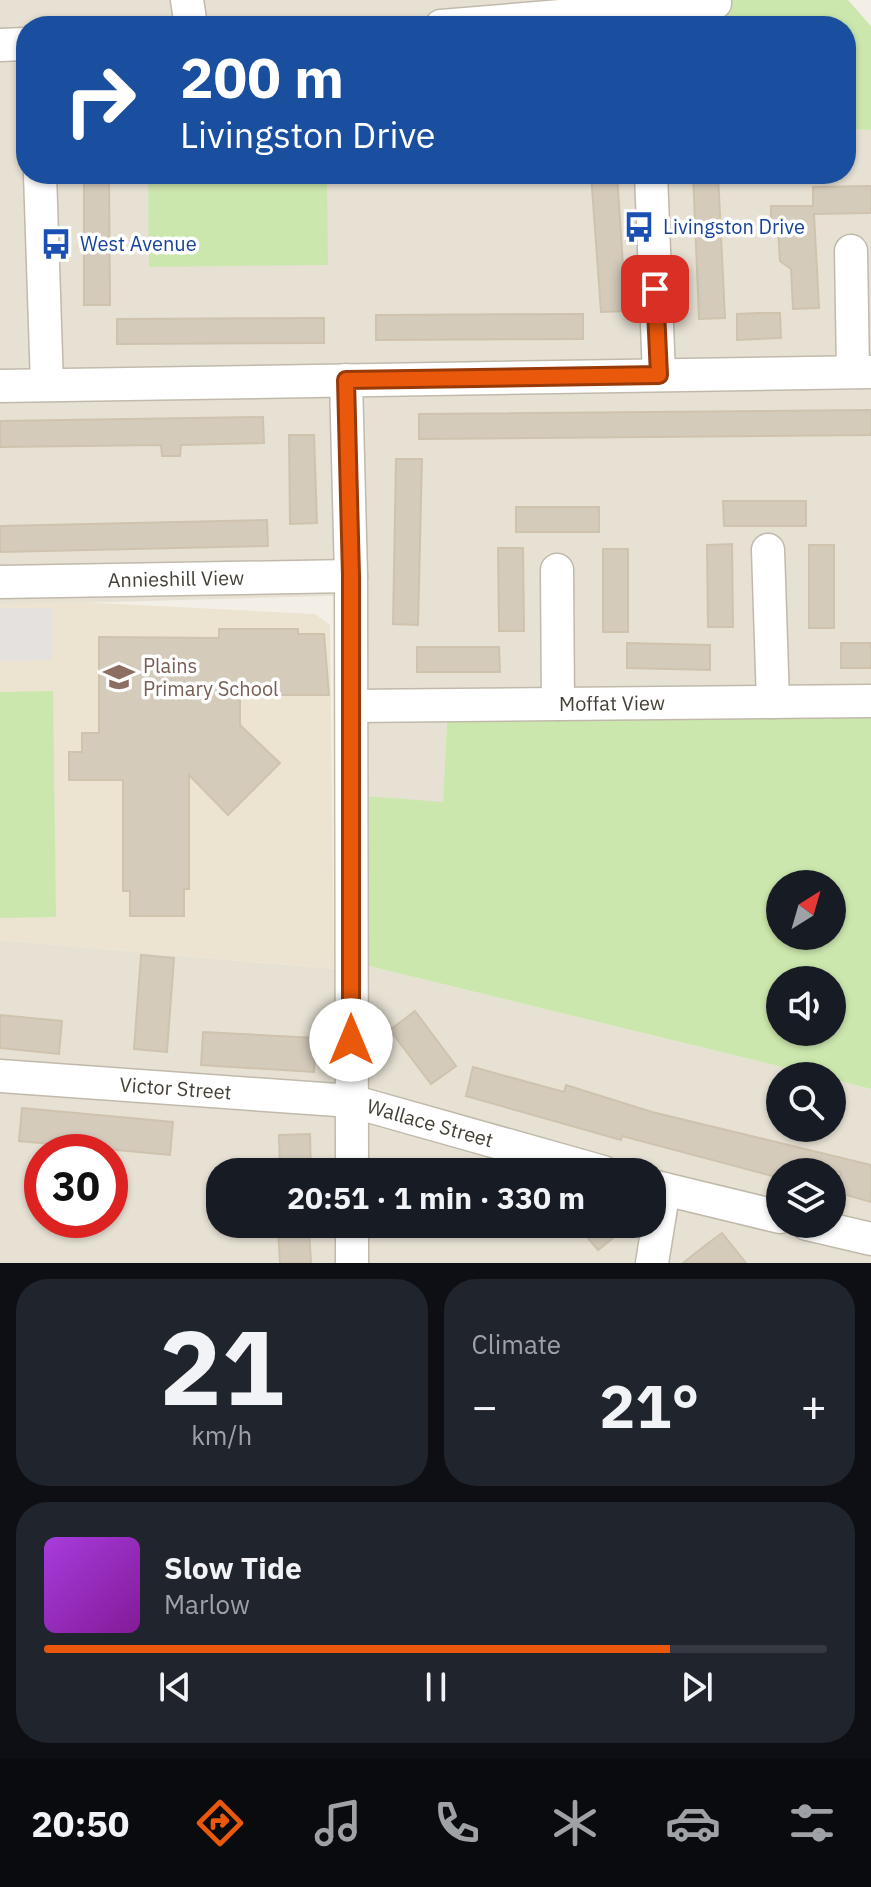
<!DOCTYPE html>
<meta charset="utf-8">
<style>
:root{--surface:#171b24;--page:#20242c;--text:#f1f3f6;--muted:#9ea1a6;--line:#363941;--accent:#ea580c}
body{margin:0;font-family:"IBM Plex Sans",sans-serif;background:var(--page);color:var(--text);height:100vh;display:flex;flex-direction:column;font-size:30px;white-space:nowrap}
*{box-sizing:border-box;margin:0}
p{font-size:26px;color:var(--muted)}
.icon{flex:none;width:44px;height:44px;fill:none;stroke:currentColor;stroke-width:2;stroke-linecap:round;stroke-linejoin:round}
.map{position:relative;height:1263px;overflow:hidden}
.sheet{display:flex;flex-direction:column;gap:16px;padding:16px;background:#0d0f14;flex:1}
.sheet>*{flex:none}
.hud{position:absolute;left:16px;top:16px;width:840px;height:168px;border-radius:32px;box-shadow:0 2px 6px #0004;background:#1a4fa0;color:#fff;overflow:hidden}
.needle{width:52px;rotate:37deg}
.controls{position:absolute;left:766px;top:870px;display:grid;gap:16px}
.controls a{display:grid;place-items:center;width:80px;height:80px;border-radius:50%;background:var(--surface);box-shadow:0 2px 6px #0004;font-size:40px}
.speed{position:absolute;left:24px;top:1134px;display:flex;gap:16px;font-size:40px;font-weight:700;text-align:center}
.speed>*{display:grid;place-content:center;width:104px;height:104px;border-radius:50%;background:var(--surface);box-shadow:0 2px 6px #0004;line-height:1}
.speed .limit{border:12px solid #d22;background:#fff;color:#111}
.pin{position:absolute;display:grid;place-items:center;width:68px;height:68px;color:#fff;margin:-34px;border-radius:16px;box-shadow:0 4px 12px #0006}
.me{position:absolute;width:88px;margin:-44px;rotate:0deg;stroke-linejoin:round;filter:drop-shadow(0 0 6px #0008)}
.turn{display:flex;align-items:center;gap:28px;height:168px;padding:0 32px;font-size:36px}
.turn .icon{width:104px;height:104px;stroke-width:2.5}
.turn b{display:block;font-size:56px;line-height:68px}
.big{font-size:60px;font-weight:700;line-height:1.1}
.sheet .widget{flex:1;display:flex;flex-direction:column;justify-content:center;gap:12px;min-width:0;padding:0 28px;border-radius:32px;background:var(--page)}
.sheet .dial{align-items:center;gap:0}
.dial b{font-size:104px;line-height:1}
.song{display:flex;align-items:center;gap:24px}
.cover{width:96px;height:96px;border-radius:12px;background:linear-gradient(135deg,hsl(280 70% 55%),hsl(290 70% 35%))}
.played{height:8px;border-radius:4px;background:linear-gradient(90deg,var(--accent) 80%,var(--line) 80%)}
.keys{display:flex;justify-content:space-around;direction:ltr}
.heat{display:flex;justify-content:space-between;align-items:center;font-size:44px;direction:ltr}
.sheet .tiles{flex:1;display:grid;gap:16px;grid-template-columns:1fr 1fr}
.widget:last-child{grid-column:span 2}
.trip{position:absolute;left:206px;top:1158px;width:460px;height:80px;border-radius:32px;background:var(--surface);box-shadow:0 2px 6px #0004;font-weight:700;line-height:80px;text-align:center}
.tab-bar{display:flex;height:128px;justify-content:space-around;align-items:center;background:#090b0e;color:var(--muted)}
.tab-bar .icon{width:56px;height:56px}
.tab-bar .selected{color:var(--accent)}
.tab-bar b{font-size:36px;color:var(--text)}
.map>svg:first-child{display:block}
.residential{fill:#e7e1d4;fill-rule:evenodd}
.education{fill:#ece4d0}
.green{fill:#cce7ae;fill-rule:evenodd}
.parking{fill:#e4e1de}
.building{fill:#d4cbbb;stroke:#cfc3ae;stroke-width:2}
.lines{fill:none;stroke-linecap:round;stroke-linejoin:round}
.minor-casing{stroke:#c1baab;stroke-width:35}
.minor{stroke:#fff;stroke-width:32}
.route-casing{stroke:#983908;stroke-width:20}
.route{stroke:#ea580c;stroke-width:14}
.labels{text-anchor:middle;stroke-width:7;stroke-linejoin:round;paint-order:stroke}
.transit-label{font-size:20px;fill:#164399;stroke:#fff;text-anchor:start}
.street-label{font-size:20px;fill:#453f35;stroke:#fff}
.education-label{font-size:20px;fill:#785e54;stroke:#fff;text-anchor:start}
</style>
<div class="map">
<svg width="871" height="1263" viewBox="0 0 871 1263">
<rect width="100%" height="100%" fill="#f3efe6"/>
<!-- residential -->
<g class="residential">
<path d="M0,0H718L719,13L703,26H26V174H846V129L871,130V713L447,721L443,803L366,796V595L0,605Z"/>
<path d="M0,940L334,969L369,966L819,1076H780V1128H832V1079L871,1089V1263H0ZM42,1152H110V1220H42ZM220,1172H652V1224H220ZM780,1172H832V1224H780Z"/>
</g>
<!-- education -->
<path class="education" d="M78,602L315,614L330,625L334,969L0,940V604Z"/>
<!-- green -->
<g class="green">
<path d="M718,0H848L871,26V130L846,129V26H703L719,13Z"/>
<path d="M148,174H327L328,265L149,267Z"/>
<path d="M53,691L56,917L0,918V692Z"/>
<path d="M871,713V1089L832,1079V1076H819L369,966L366,796L443,802L447,721ZM780,884H832V936H780ZM780,980H832V1032H780Z"/>
</g>
<!-- parking -->
<path class="parking" d="M0,608H51L52,660L0,661Z"/>
<!-- building -->
<g class="building">
<path d="M84,174H109L110,305H84Z"/>
<path d="M591,174H617L626,311L601,312Z"/>
<path d="M693,174H718L725,318L699,319Z"/>
<path d="M871,186V213L814,214L819,308L793,309L791,269L780,261L778,230H771V206H813V187Z"/>
<path d="M758,313H780L781,338L737,340V314Z"/>
<path d="M583,314V339L376,340V315Z"/>
<path d="M324,318V343L117,344V319Z"/>
<path d="M871,410V435L419,439V414Z"/>
<path d="M263,417L264,443L181,445L180,456H162L161,445L0,447V421Z"/>
<path d="M289,435H314L317,523L290,524Z"/>
<path d="M396,459H422L418,625L393,624Z"/>
<path d="M723,501H806V526H724Z"/>
<rect x="516" y="507" width="83" height="25"/>
<path d="M267,520L268,546L0,552V526Z"/>
<path d="M732,544L733,627H708L707,545Z"/>
<rect x="809" y="545" width="25" height="83"/>
<path d="M498,548H523L524,631H499Z"/>
<rect x="603" y="549" width="25" height="83"/>
<path d="M219,629H298V634H324L329,695H240V725L280,763L228,815L189,775V889H184V916H130V891H123V780H69V752H82V733H99V637L219,638Z"/>
<path d="M627,643L710,645V670L627,668Z"/>
<rect x="841" y="643" width="30" height="25"/>
<path d="M417,647H499L500,672H417Z"/>
<path d="M141,955L174,958L167,1052L134,1049Z"/>
<path d="M415,1011L456,1066L431,1084L390,1030Z"/>
<path d="M0,1015L62,1021L59,1054L0,1048Z"/>
<path d="M203,1032L316,1038L314,1072L201,1065Z"/>
<path d="M473,1067L564,1092L566,1085L652,1112L871,1165V1202L836,1192L841,1172H780V1178L622,1136L621,1140L466,1096Z"/>
<path d="M22,1108L173,1122L170,1155L19,1141Z"/>
<path d="M310,1134L311,1172H280L279,1135Z"/>
<path d="M576,1224H610L618,1234L598,1250Z"/>
<path d="M309,1228L311,1263H280L278,1230Z"/>
<path d="M722,1233L746,1263H683L707,1244Z"/>
</g>
<g class="lines">
<defs>
<g id="minor">
<path d="M187,0L191,26"/>
<path d="M441,26L715,3"/>
<path d="M0,45L26,44"/>
<path d="M40,174L47,385"/>
<path d="M651,174L659,375"/>
<path d="M851,251L853,371"/>
<path d="M346,380L351,576L352,1172"/>
<path d="M0,386L871,372"/>
<path d="M768,550L773,702"/>
<path d="M557,570L558,704"/>
<path id="s1" d="M0,582L351,576"/>
<path id="s2" d="M352,706L871,701"/>
<path id="s3" d="M0,1076L351,1101L603,1172"/>
<path d="M652,1186L780,1217"/>
<path d="M352,1224V1263"/>
<path d="M807,1224L871,1239"/>
<path d="M652,1263L664,1189"/>
</g>
</defs>
<!-- minor casing -->
<use href="#minor" class="minor-casing"/>
<!-- minor -->
<use href="#minor" class="minor"/>
</g>
<g class="lines">
<defs>
<path id="route" d="M351,1040V576L346,380L659,375L655,289"/>
</defs>
<!-- route casing -->
<use href="#route" class="route-casing"/>
<!-- route -->
<use href="#route" class="route"/>
</g>
<!-- icons -->
<defs>
<symbol id="bus-bare" viewBox="-9 -9 18 18"><path d="M-5-6H5V4H4V6H2V4H-2V6H-4V4H-5ZM-3.5-4V0h7V-4ZM-3.5 1.2v1.5H-2V1.2ZM2 1.2v1.5H3.5V1.2Z" fill="#1a4fb4" stroke="#fff" stroke-width="2.5" paint-order="stroke"/></symbol>
<symbol id="school-bare" viewBox="-9 -9 18 18"><path d="M0-5L7-2L0 1L-7-2ZM-4 1L0 2.5L4 1V4Q0 6-4 4Z" fill="#8d6e63" stroke="#fff" stroke-width="2.5" paint-order="stroke"/></symbol>
</defs>
<g fill-rule="evenodd">
<use href="#bus-bare" x="617" y="205" width="44" height="44"/>
<use href="#bus-bare" x="34" y="222" width="44" height="44"/>
<use href="#school-bare" x="97" y="655" width="44" height="44"/>
</g>
<g class="labels">
<!-- transit labels -->
<g class="transit-label">
<text x="663" y="234">Livingston Drive</text>
<text x="80" y="251">West Avenue</text>
</g>
<!-- street labels -->
<g class="street-label">
<text dy="7" stroke="none"><textPath href="#s1" startOffset="176">Annieshill View</textPath></text>
<text dy="7" stroke="none"><textPath href="#s2" startOffset="260">Moffat View</textPath></text>
<text dy="7" stroke="none"><textPath href="#s3" startOffset="176">Victor Street</textPath></text>
<text dy="7" stroke="none"><textPath href="#s3" startOffset="434">Wallace Street</textPath></text>
</g>
<!-- education labels -->
<g class="education-label">
<text x="143" y="673">Plains<tspan x="143" dy="23">Primary School</tspan></text>
</g>
</g>
</svg>
<div class="controls">
<a><svg class="needle" viewBox="-14 -14 28 28"><path d="M0-13l5 13h-10z" fill="#e53935"/><path d="M0 13l5-13h-10z" fill="#9ea1a6"/></svg></a>
<a><svg class="icon" aria-label="sound" viewBox="0 0 24 24"><path d="M4 9h4l5-4v14l-5-4H4zM17 9q2 3 0 6"/></svg></a>
<a><svg class="icon" aria-label="search" viewBox="0 0 24 24"><circle cx="10" cy="10" r="6"/><path d="M15 15l6 6"/></svg></a>
<a><svg class="icon" aria-label="layers" viewBox="0 0 24 24"><path d="M12 4l9 5-9 5-9-5zM3 14l9 5 9-5"/></svg></a>
</div>
<div class="speed"><div class="limit">30</div></div>
<div class="pin" style="left:655px;top:289px;background:#d93025"><svg class="icon" aria-label="arrive" viewBox="0 0 24 24"><path d="M6 21V4h12l-3 4 3 4H6"/></svg></div>
<svg class="me" style="left:351px;top:1040px" viewBox="-20 -20 40 40"><circle r="19" fill="#fff"/><path d="M0-13L10 11 0 6-10 11z" fill="#ea580c"/></svg>
<div class="trip">20:51 · 1 min · 330 m</div>
<div class="hud">
<div class="turn"><svg class="icon" aria-label="right" viewBox="0 0 24 24"><path d="M7 20v-9h11M14 6l5 5-5 5"/></svg><div><b>200 m</b>Livingston Drive</div></div>
</div>
</div>
<section class="sheet">
<div class="tiles">
<div class="widget dial"><b>21</b><p>km/h</p></div>
<div class="widget"><p>Climate</p>
<div class="heat"><a>−</a><b class="big">21°</b><a>+</a></div>
</div>
<div class="widget">
<div class="song"><i class="cover"></i><div><b>Slow Tide</b><p>Marlow</p></div></div>
<div class="played"></div>
<div class="keys"><svg class="icon" aria-label="previous" viewBox="0 0 24 24"><path d="M18 5L8 12l10 7zM5 5v14"/></svg><svg class="icon" aria-label="pause" viewBox="0 0 24 24"><path d="M8 5v14M16 5v14"/></svg><svg class="icon" aria-label="next" viewBox="0 0 24 24"><path d="M6 5l10 7-10 7zM19 5v14"/></svg></div>
</div>
</div>
</section>
<nav class="tab-bar">
<b>20:50</b>
<svg class="icon selected" aria-label="directions" viewBox="0 0 24 24"><path d="M12 3l9 9-9 9-9-9zM9 14v-3h6M13 9l2 2-2 2"/></svg>
<svg class="icon" aria-label="music" viewBox="0 0 24 24"><path d="M9 18V5l10-2v13"/><circle cx="6" cy="18" r="3"/><circle cx="16" cy="16" r="3"/></svg>
<svg class="icon" aria-label="phone" viewBox="0 0 24 24"><path d="M5 4h4l2 5-3 2q2 4 5 5l2-3 5 2v4C11 20 4 13 5 4z"/></svg>
<svg class="icon" aria-label="climate" viewBox="0 0 24 24"><path d="M12 3v18M4 7l16 10M4 17L20 7"/></svg>
<svg class="icon" aria-label="car" viewBox="0 0 24 24"><path d="M5 17H2v-5l4-1 3-4h7l3 4 3 1v5h-3M9 17h6M6 11h13"/><circle cx="7" cy="17" r="2"/><circle cx="17" cy="17" r="2"/></svg>
<svg class="icon" aria-label="filters" viewBox="0 0 24 24"><path d="M4 7h16M4 17h16"/><circle cx="9" cy="7" r="2"/><circle cx="15" cy="17" r="2"/></svg>
</nav>
